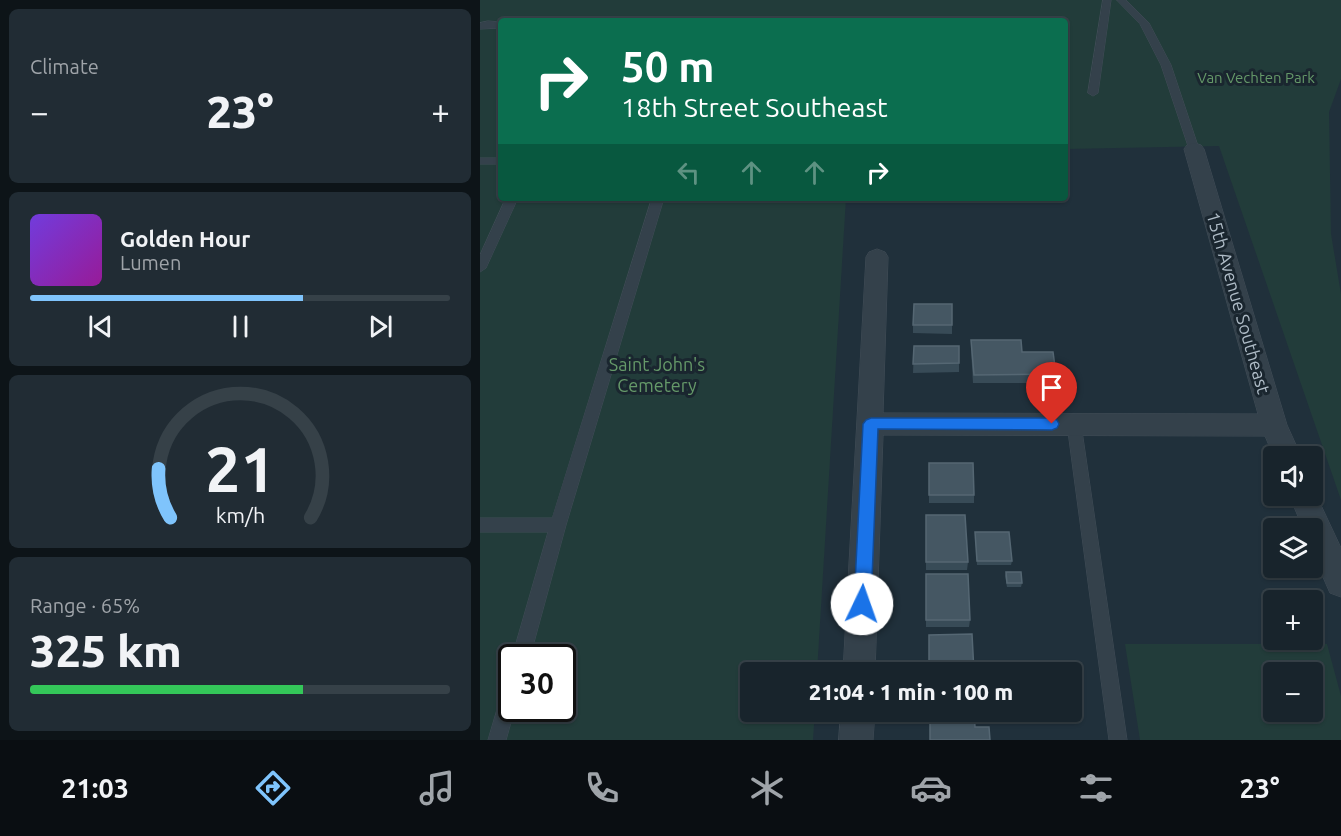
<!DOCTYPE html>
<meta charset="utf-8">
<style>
:root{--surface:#18242c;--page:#212c34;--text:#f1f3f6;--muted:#9fa4a9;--line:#364148;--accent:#7fc4fc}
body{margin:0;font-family:Ubuntu,sans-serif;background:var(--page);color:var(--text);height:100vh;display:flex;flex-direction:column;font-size:22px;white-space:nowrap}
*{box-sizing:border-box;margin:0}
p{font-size:20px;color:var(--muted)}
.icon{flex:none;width:33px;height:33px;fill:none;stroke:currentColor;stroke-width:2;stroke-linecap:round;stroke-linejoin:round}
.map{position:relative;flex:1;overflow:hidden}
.side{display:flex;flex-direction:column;gap:9px;padding:9px;background:#0d1418;width:480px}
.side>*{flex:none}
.banner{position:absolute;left:18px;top:18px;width:570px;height:183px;border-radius:6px;box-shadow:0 2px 4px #0004,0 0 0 2px var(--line);background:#0b6e4f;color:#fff;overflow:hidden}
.fabs{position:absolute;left:783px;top:446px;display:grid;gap:12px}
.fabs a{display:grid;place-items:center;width:60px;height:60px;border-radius:6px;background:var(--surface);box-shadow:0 2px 4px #0004,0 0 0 2px var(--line);font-size:30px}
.speed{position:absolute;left:18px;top:644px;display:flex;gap:12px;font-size:30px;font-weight:700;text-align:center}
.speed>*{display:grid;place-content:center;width:78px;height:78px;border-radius:50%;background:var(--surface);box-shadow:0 2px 4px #0004,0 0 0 2px var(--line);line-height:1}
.speed .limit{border:3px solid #111;border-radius:9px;background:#fff;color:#111}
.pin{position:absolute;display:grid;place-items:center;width:51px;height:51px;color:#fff;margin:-62px -26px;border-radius:50% 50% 50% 0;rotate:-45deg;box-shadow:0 0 6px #0007}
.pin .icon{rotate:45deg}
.me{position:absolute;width:66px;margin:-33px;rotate:3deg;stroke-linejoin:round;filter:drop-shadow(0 0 4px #0008)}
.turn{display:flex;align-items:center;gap:21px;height:126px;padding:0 24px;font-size:27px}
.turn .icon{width:78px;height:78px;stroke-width:2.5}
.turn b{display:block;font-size:42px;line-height:51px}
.lanes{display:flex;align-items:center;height:57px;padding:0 24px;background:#0003;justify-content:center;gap:30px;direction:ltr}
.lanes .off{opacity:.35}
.big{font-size:45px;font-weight:800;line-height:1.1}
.side .widget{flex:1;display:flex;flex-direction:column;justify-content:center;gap:9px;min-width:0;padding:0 21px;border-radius:9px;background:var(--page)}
.side .dial{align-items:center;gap:0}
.dial svg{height:156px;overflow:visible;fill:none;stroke:var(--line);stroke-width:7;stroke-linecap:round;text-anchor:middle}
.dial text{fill:var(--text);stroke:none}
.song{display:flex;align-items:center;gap:18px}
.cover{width:72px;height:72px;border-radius:9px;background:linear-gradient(135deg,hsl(260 70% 55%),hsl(300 70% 35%))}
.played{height:6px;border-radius:3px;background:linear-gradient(90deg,var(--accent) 65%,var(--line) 65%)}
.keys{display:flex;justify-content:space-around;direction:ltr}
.heat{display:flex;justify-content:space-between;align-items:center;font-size:33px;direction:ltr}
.charge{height:9px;border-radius:4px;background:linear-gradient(90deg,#34c759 65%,var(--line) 0)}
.trip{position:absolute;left:260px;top:662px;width:342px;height:60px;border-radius:6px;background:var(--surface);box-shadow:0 2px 4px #0004,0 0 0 2px var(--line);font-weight:800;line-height:60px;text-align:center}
.tab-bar{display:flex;height:96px;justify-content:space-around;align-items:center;background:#0a0e12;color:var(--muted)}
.tab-bar .icon{width:42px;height:42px}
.tab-bar .on{color:var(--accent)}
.tab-bar b{font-size:27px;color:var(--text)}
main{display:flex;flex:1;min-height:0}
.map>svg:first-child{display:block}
.green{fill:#223c3a;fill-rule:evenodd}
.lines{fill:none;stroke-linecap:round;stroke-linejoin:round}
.lane-casing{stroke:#414d57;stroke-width:1}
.street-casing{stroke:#414d57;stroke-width:1}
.lane{fill:#34414b;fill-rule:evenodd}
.street{fill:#34414b;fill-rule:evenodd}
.wall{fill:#384b57}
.building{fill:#455763;stroke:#556773;stroke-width:1.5}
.route{fill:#1a73e8;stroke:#114b97;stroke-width:1.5}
.labels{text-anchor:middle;stroke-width:6;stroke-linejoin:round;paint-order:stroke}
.far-park-label{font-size:15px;fill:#659969;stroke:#1a262f}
.street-label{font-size:18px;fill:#afbcc7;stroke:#1a262f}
.park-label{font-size:18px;fill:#659969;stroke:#1a262f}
</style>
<main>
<section class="side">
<div class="widget"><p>Climate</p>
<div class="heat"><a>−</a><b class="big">23°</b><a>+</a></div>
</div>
<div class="widget">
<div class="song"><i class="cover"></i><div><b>Golden Hour</b><p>Lumen</p></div></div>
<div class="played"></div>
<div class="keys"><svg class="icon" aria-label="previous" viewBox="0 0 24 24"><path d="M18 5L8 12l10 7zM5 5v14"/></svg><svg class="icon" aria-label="pause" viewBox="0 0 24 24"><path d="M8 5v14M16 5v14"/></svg><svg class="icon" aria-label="next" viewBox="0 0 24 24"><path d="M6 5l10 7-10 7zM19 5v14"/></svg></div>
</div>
<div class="widget dial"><svg viewBox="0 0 100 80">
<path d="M14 69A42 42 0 1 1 86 69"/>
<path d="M14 69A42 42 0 0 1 8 44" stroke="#7fc4fc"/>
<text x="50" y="56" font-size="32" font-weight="700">21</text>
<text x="50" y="72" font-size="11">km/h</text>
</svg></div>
<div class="widget"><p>Range · 65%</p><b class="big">325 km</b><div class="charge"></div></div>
</section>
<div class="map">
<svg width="861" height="740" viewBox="0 0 861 740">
<rect width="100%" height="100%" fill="#20303b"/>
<!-- green -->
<g class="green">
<path d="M0,0H861V79L849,112L851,234L861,294V500L739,146L585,149V21H21V198H366L337,672H270V711H335L333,740H0ZM32,657H82V708H32Z"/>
<path d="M645,644H847L861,696V740H660ZM794,672H832V711H794Z"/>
</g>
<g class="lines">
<defs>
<g id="lane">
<path d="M623,0H631L618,93L613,96L608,93Z"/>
<path d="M637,0H646L669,23L691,65L719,149L718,151H710L709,149L681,65L660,24Z"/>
<path d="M8,21L21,22V28L0,29V23Z"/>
<rect x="0" y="158" width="21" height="6"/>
<path d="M26,198H38L6,268L0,272V255Z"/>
<path d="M172,198H184L86,525L50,657H32L68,532H0V518H72Z"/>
<path d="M594,418L599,420L601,424L647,740H629L587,424L589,420Z"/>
<path d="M32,680V708H35L26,740H8L23,689L26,683Z"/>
</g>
<g id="street">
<path d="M714,143L721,145L724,149L807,425L821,456L794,457L785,436L403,435L395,672H363L386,257L389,252L397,249L405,252L408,257L403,413L778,414L704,149L707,145Z"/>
<path d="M832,486L861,548V597L850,593L832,552V528H823L809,495H832Z"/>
<path d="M361,711H395L393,740H359Z"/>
</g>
</defs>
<!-- lane casing -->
<use href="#lane" class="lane-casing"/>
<!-- street casing -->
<use href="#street" class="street-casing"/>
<!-- lane -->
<use href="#lane" class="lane"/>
<!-- street -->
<use href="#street" class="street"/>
</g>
<!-- wall -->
<g class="wall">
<path d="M433,325H472V334L433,333Z"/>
<path d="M491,340L542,352L576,374L574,383H493L491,349Z"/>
<path d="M434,346L479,363V372L433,373Z"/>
<path d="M449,463L494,495V503H449Z"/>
<path d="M446,515L488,562L487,570H446Z"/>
<path d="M495,532L532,561L531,565H497Z"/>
<path d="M526,572L542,583L541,587H527L525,576Z"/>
<path d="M446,574L490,620L489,627H446Z"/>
</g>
<!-- building -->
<g class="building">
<path d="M434,304H472V325H433Z"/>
<path d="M491,340H541L542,352H573L576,374L494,375Z"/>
<path d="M434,346H479V363L433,364Z"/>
<path d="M449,463H493L494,495H449Z"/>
<path d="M446,515H485L488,562H446Z"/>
<path d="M495,532H529L532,561H497Z"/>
<path d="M526,572H541L542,583H527Z"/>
<path d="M446,574H488L490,620H446Z"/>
<path d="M492,634L494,672H449V635Z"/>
<path d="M450,711H494L495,727H509L510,740H450Z"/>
</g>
<!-- route -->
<path class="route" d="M391,418H572L577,420L579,424L577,428L572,430L398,429L391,604L388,610L382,612L377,610L374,604L383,424L386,420Z"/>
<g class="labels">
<!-- far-park labels -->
<g class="far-park-label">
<text x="776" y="83">Van Vechten Park</text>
</g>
<!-- street labels -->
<g class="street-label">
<text transform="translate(758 303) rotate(74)" y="6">15th Avenue Southeast</text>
</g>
<!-- park labels -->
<g class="park-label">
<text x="177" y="371">Saint John's<tspan x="177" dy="21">Cemetery</tspan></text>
</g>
</g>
</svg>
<div class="fabs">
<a><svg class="icon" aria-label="sound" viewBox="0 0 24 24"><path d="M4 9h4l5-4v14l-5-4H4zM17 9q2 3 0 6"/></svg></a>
<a><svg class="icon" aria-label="layers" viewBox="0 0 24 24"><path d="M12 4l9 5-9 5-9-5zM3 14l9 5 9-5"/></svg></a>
<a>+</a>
<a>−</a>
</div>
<div class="speed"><div class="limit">30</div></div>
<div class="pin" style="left:572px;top:424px;background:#d93025"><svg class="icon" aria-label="arrive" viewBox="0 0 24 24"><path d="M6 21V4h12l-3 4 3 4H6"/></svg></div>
<svg class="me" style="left:382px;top:604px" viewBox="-20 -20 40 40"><circle r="19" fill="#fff"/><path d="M0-13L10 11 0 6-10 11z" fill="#1a73e8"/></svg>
<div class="trip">21:04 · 1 min · 100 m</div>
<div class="banner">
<div class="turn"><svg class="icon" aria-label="right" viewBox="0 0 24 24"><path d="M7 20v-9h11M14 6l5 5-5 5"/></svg><div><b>50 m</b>18th Street Southeast</div></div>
<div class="lanes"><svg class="icon off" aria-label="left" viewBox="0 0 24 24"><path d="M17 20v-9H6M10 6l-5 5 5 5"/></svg><svg class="icon off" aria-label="ahead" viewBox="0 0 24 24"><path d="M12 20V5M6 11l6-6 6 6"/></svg><svg class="icon off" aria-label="ahead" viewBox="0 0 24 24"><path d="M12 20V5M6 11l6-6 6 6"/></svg><svg class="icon" aria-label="right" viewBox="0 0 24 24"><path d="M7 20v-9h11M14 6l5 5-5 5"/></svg></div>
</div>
</div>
</main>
<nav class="tab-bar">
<b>21:03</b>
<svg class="icon on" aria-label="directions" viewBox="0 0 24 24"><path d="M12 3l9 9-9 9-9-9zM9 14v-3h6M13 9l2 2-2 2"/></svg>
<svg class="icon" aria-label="music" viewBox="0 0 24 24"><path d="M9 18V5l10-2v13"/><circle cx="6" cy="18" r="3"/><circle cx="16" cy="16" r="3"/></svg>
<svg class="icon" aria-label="phone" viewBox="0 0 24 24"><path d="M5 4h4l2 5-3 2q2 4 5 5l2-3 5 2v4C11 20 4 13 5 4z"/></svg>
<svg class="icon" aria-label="climate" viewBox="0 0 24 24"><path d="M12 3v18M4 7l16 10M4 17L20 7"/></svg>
<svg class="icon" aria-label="car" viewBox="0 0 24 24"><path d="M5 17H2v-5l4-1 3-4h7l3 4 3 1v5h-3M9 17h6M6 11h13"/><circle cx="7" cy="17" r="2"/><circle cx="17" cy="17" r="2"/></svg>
<svg class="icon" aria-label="filters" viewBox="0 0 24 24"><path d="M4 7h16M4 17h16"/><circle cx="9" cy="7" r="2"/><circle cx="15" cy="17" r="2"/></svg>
<b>23°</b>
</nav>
